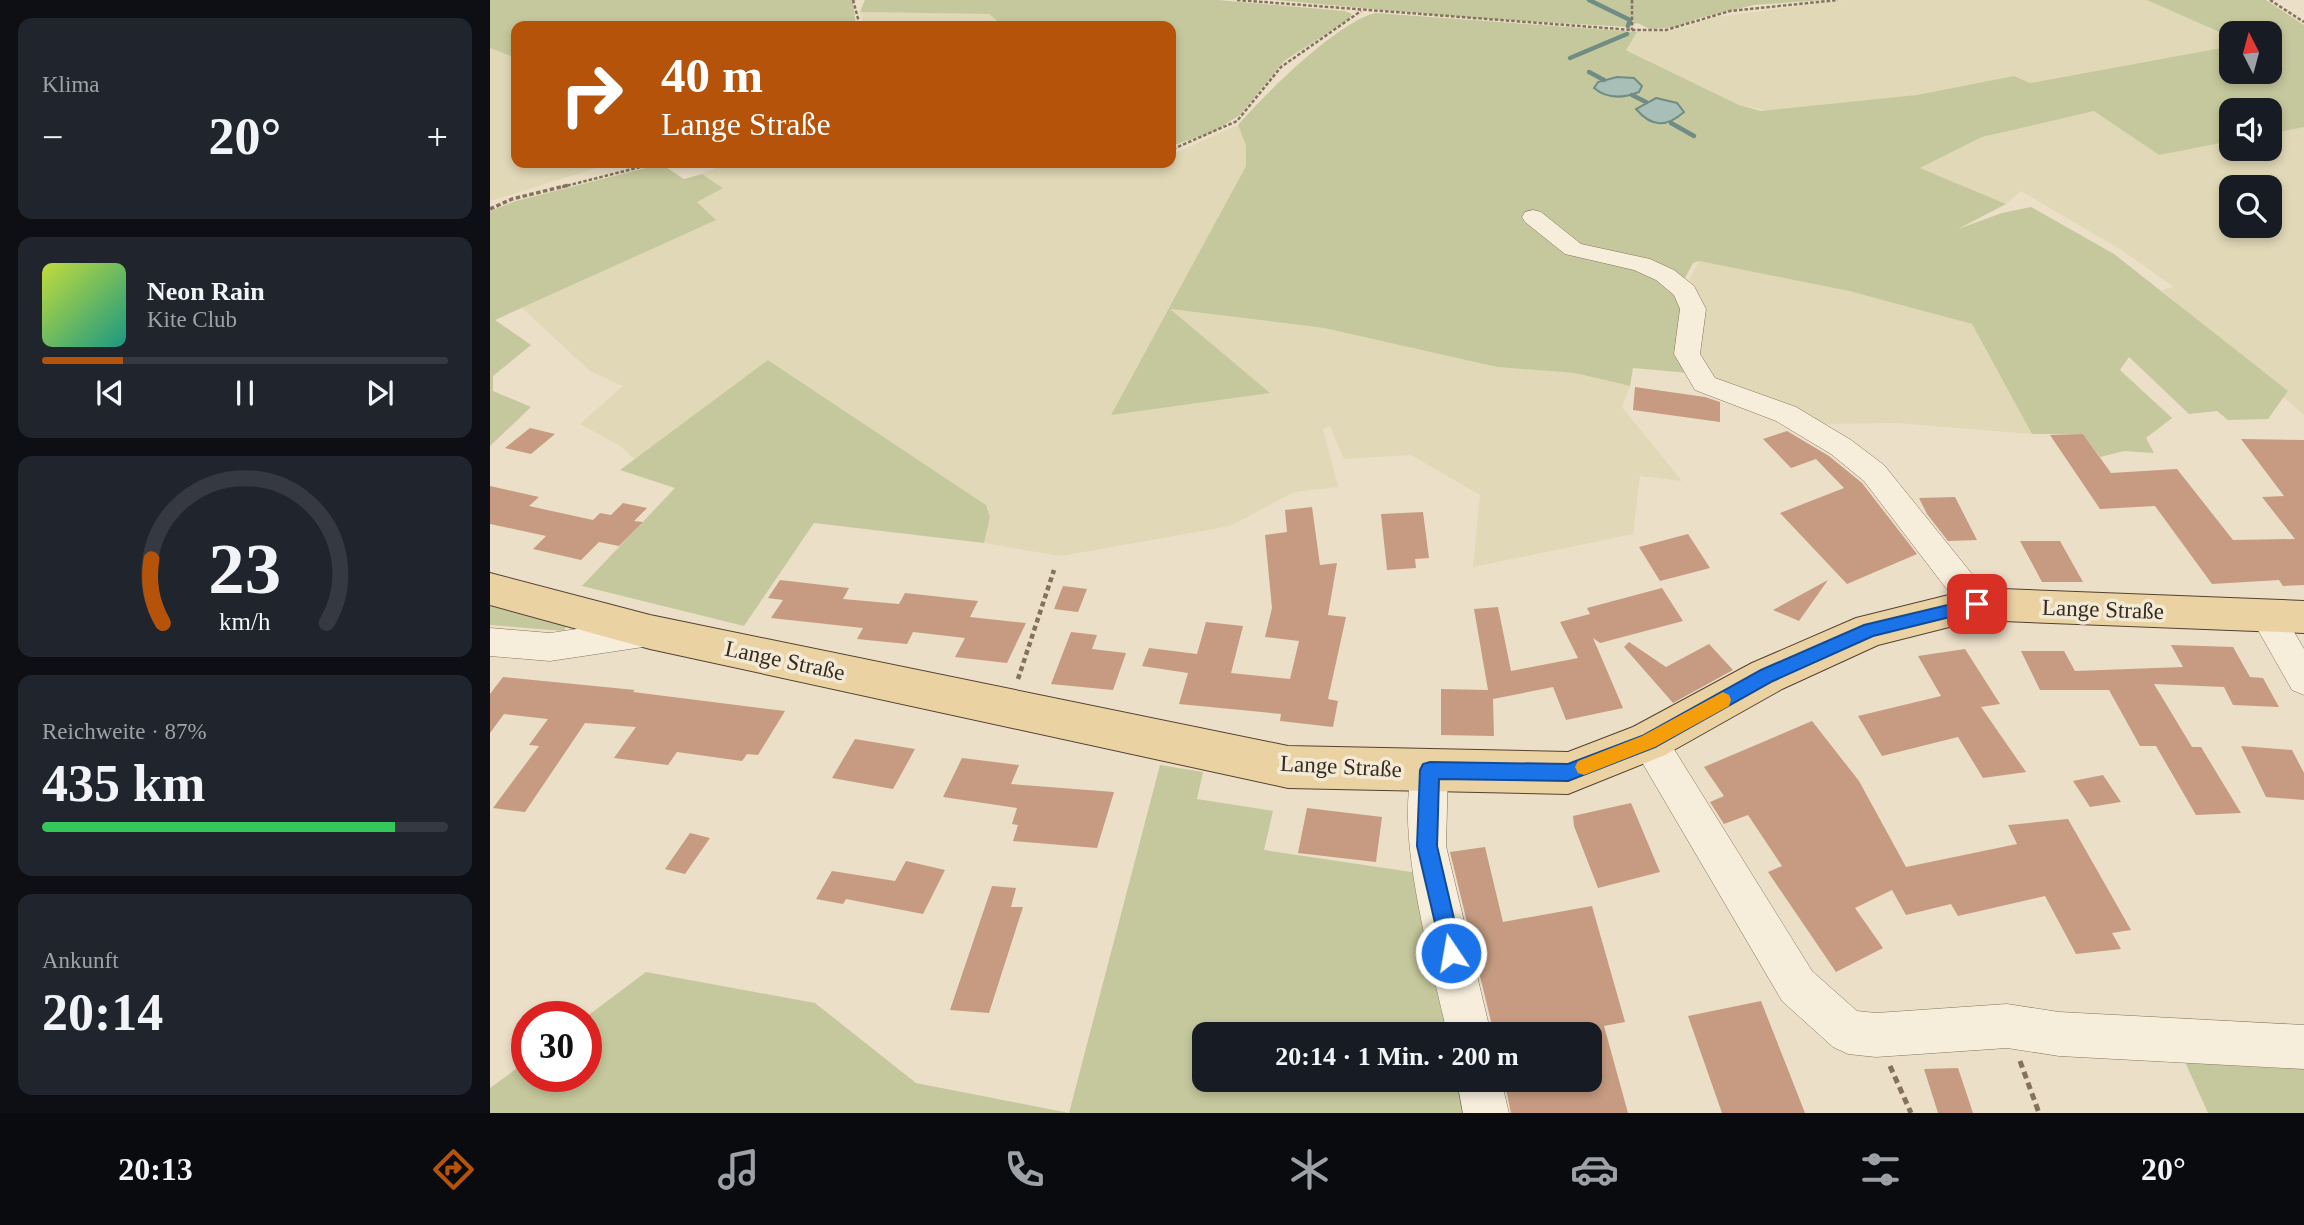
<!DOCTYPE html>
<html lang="de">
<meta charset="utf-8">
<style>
:root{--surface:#171b24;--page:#20242c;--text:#f1f3f6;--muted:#9ea1a6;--line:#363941;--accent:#b45309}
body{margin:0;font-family:Georgia,serif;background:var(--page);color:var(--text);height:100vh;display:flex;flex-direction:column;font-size:26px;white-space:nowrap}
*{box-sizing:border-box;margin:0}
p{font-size:23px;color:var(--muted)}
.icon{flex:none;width:38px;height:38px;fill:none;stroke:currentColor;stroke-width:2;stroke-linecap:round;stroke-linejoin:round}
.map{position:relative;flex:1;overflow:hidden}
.side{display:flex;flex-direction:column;gap:18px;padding:18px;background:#0d0f14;width:490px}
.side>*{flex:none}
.top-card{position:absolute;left:21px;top:21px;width:665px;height:147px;border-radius:14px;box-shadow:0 4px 10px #0003;background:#b45309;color:#fff;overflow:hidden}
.needle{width:46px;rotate:354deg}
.buttons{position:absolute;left:1729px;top:21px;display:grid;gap:14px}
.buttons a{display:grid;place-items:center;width:63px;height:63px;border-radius:14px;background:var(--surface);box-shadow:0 4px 10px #0003;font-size:35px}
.speed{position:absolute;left:21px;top:1001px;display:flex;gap:14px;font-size:35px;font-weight:700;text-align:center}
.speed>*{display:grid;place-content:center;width:91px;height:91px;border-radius:50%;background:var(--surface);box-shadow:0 4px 10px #0003;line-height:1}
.speed .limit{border:10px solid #d22;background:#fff;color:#111}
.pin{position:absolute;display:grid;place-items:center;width:60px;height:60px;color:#fff;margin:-30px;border-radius:14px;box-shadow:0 4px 10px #0006}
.me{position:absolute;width:77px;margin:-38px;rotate:348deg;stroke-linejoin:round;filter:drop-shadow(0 0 5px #0008)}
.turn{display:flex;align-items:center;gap:24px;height:147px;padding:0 35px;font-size:32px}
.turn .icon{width:91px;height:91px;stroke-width:2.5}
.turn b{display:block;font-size:49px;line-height:60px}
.big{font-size:52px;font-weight:600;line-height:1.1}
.side .widget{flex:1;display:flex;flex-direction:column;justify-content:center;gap:10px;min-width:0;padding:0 24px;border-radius:14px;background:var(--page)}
.side .dial{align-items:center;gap:0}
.dial svg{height:182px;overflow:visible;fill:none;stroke:var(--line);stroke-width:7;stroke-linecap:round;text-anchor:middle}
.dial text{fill:var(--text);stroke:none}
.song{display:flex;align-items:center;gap:21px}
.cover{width:84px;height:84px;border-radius:10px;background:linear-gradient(135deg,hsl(70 70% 55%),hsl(170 70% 35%))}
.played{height:7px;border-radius:4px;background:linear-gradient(90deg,var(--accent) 20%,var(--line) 20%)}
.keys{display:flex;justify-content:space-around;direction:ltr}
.heat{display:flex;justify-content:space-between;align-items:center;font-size:38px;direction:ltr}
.charge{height:10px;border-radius:5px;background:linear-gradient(90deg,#34c759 87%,var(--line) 0)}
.trip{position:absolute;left:702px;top:1022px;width:410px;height:70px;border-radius:14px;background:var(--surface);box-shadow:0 4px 10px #0003;font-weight:600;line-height:70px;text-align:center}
.dock{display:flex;height:112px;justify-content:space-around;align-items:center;background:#090b0e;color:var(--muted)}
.dock .icon{width:49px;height:49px}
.dock .on{color:var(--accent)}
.dock b{font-size:32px;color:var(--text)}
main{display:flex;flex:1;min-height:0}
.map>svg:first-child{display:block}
.farmland{fill:#e0d8b6;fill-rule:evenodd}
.green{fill:#c5c89c}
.water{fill:#a8bfb8;stroke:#6f8d85;stroke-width:2}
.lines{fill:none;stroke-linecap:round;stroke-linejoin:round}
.stream{stroke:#6f8d85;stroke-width:4.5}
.building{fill:#c69b81}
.minor-casing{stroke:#85725e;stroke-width:1}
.major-casing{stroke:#544032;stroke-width:2}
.path-far3{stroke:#85725e;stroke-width:2.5;stroke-dasharray:3.5 2;stroke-linecap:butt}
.path-far2{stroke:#85725e;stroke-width:3.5;stroke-dasharray:4.5 2.5;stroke-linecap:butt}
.path-far1{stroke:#85725e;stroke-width:4.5;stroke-dasharray:5 3.5;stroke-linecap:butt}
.path{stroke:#85725e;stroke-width:5;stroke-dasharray:7 4.5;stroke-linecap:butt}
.minor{fill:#f6edda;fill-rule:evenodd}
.major{fill:#ead2a3;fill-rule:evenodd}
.route{fill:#1a73e8;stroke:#114b97;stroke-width:2}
.slow{fill:#f59e0b}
.labels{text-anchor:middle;stroke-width:7;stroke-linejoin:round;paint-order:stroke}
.street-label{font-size:23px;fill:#372b21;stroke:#f3ead6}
</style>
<main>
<section class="side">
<div class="widget"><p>Klima</p>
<div class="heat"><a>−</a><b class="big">20°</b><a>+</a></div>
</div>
<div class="widget">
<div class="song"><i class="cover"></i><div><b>Neon Rain</b><p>Kite Club</p></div></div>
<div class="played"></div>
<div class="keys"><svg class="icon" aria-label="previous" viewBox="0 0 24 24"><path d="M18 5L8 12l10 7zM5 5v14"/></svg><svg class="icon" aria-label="pause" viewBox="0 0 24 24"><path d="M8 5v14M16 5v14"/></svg><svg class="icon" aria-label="next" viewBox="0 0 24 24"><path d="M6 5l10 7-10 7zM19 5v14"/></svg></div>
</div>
<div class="widget dial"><svg viewBox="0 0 100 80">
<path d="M14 69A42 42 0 1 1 86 69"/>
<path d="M14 69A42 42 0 0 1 9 41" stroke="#b45309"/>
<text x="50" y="56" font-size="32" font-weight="700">23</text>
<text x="50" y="72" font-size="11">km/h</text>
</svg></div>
<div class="widget"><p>Reichweite · 87%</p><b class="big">435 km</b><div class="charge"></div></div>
<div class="widget"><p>Ankunft</p><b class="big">20:14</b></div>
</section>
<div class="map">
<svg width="1814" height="1113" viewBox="0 0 1814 1113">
<rect width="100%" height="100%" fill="#ebdfc8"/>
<!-- farmland -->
<g class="farmland">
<path d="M1355,0H1660L1741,36V41L1730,48L1540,83L1524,76L1427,95L1284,112L1249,105L1136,49L1147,32L1182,31L1226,17Z"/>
<path d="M370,12L499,14L513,26H374Z"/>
<path d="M0,48L23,57L26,66V163H122L0,201Z"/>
<path d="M1604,110L1669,155L1741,141V149H1780V134L1814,127V415L1672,290L1684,287L1633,251L1531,191L1516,204L1430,168L1492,137ZM1741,187H1780V226H1741Z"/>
<path d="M748,125L756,146V166L679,309L834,328L1007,367L1085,373L1140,386L1132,407L1192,481L1150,476L1143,534L983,567L990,495L921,455L854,459L840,426L833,429L848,487L804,492L740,526L571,556L494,543L500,517L496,505L279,360L145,459L130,446L90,424L133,386L100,371L32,308L225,220L206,202L232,187L212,174L238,163H681V151L687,152ZM678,309H679L779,393L621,415Z"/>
<path d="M1209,261L1359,291L1482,324L1542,434L1407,423L1326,424L1233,386L1211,369L1196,286Z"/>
</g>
<!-- green -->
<g class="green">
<path d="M0,0H366L363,3L366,26H26V66L23,57L0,48Z"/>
<path d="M375,0H728L855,11L862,14L859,19L794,61L750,115L723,132L681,146V26H513L499,14L370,12Z"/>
<path d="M785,0H1334L1264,5L1209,18L1186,27L1160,29L1147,23L1138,27L982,18Z"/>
<path d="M1657,0H1776L1814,25V127L1780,134V110H1741V141L1669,155L1604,111L1492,137L1430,168L1516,204L1468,229L1512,213L1541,207L1624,254L1798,391L1778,419L1738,420L1727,411L1699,414L1639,357L1630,370L1682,418L1656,438L1664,453L1634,451L1610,457L1593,434H1542L1482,324L1359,291L1209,261L1203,263L1192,284L1178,273L1149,260L1084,245L1049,218L1044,220L1078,251L1144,264L1170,274L1189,290L1197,303L1193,336L1199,373L1143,368L1140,386L1085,373L1007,367L834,328L680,309L780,393L621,415L756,166V146L748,125C774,95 849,20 886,13L1147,32L1136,50L1249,105L1271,111L1427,95L1524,76L1540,83L1731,48L1741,41V72H1780V33H1741V37Z"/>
<path d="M171,164L194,179L212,174L233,188L207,202L226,220L5,320L41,345L3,376V391L41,407L0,446V211L26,201Z"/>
<path d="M278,360L496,505L500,517L494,543L324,523L254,626L92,586L185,488L130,470Z"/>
<path d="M0,602L78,622L74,631L0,625Z"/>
<path d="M670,765L713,772L707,799L783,811L774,850L928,873L965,1034H714V1080H975L983,1113H0V1088L37,1061V1076H96V1017L156,972L325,1003L426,1083L579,1113Z"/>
<path d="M1691,1053L1814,1054V1113H1718Z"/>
</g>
<!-- water -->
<g class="water">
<path d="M1127,77L1144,78L1152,86L1149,92C1134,98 1117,99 1104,88L1108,82Z"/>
<path d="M1166,98L1187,103L1194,112C1177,127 1162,128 1146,109Z"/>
</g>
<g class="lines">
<!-- stream -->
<g class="stream">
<path d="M1099,0L1140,20L1138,26"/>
<path d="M1080,58L1137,34"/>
<path d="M1099,72L1114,80"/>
<path d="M1142,95L1156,102"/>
<path d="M1181,123L1204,136"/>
</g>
</g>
<!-- building -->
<g class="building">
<path d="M1145,387L1215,397L1230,402V422L1143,410Z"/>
<path d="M40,428L65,434L41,454L15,448Z"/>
<path d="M1297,431L1339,456L1372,483L1427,554L1357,584L1290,513L1354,488L1326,459L1301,468L1273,439Z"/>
<path d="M1593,434L1621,473L1687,469L1743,540L1805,539L1772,497L1794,496L1751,439L1814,440V585L1793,586L1789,580L1722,584L1665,506L1610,509L1560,435Z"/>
<path d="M0,486L49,497L39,506L103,520L110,513L121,515L133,503L157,508L144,521L153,522L129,546L109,542L91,560L43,549L56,536L0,524Z"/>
<path d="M1465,497L1487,540L1458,541L1437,514L1429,498Z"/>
<path d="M822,507L830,565L847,563L838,615L856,617L838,699L848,701L843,727L790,721L791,714L689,704L698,673L652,666L659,648L707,654L716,622L753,626L741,673L800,679L809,641L775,637L782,608L775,535L797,532L795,510Z"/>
<path d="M933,512L939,558L925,559L926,568L897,570L891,514Z"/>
<path d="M1198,534L1220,568L1170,581L1149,547Z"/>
<path d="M1530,541H1570L1593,582H1552Z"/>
<path d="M290,580L359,588L353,599L409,604L415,593L488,601L480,617L536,623L517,663L465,657L475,638L423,632L417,644L367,639L373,628L281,618L293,600L278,598Z"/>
<path d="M1338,580L1309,621L1283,610Z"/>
<path d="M573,586L597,589L588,612L564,609Z"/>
<path d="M1172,588L1193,621L1110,643L1103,638L1133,708L1076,720L1063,687L1003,699L1004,736L951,735V689L998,690L984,609L1008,607L1021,671L1088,658L1070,622L1100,614L1097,608Z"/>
<path d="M581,632L607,635L602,649L636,653L623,690L561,684Z"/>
<path d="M1139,642L1176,667L1219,644L1243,670L1183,703L1134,647Z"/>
<path d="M1681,645L1743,647L1760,677L1773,678L1789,707L1743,705L1734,687L1664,684L1702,747H1711L1751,813L1706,815L1666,746H1650L1619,690H1550L1531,651H1574L1585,671L1693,667Z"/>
<path d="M1475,649L1510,704L1491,707L1536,772L1493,778L1468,737L1392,756L1368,716L1451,696L1428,656Z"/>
<path d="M13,677L145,690L143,692L295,711L268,755L257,754L252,761L187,752L178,765L124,758L146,727L95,723L35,812L3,808L49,746L39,745L58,719L14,714L0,733V694Z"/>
<path d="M1322,721L1369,781L1416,867L1527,844L1518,825L1578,819L1641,930L1622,933L1631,949L1586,954L1555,896L1468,916L1461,904L1416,915L1402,890L1365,908L1393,948L1346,972L1278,872L1292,866L1258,815L1234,824L1220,802L1234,796L1214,767Z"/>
<path d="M365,739L425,749L403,789L342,778Z"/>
<path d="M1751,746L1802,750L1814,773V800L1776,797Z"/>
<path d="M472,758L529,765L521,784L624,792L607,848L523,841L528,825L522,824L527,808L453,797Z"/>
<path d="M1613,775L1631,802L1600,807L1583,781Z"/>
<path d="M1141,803L1170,872L1108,888L1084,826L1083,816Z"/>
<path d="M817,808L892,817L886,862L808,853Z"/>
<path d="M200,833L220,838L195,874L175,869Z"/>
<path d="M995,847L1013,922L1102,906L1135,1022L1114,1026L1138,1113H1021L1014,1080H1099V1034H1004L960,852Z"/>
<path d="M416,861L455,870L433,914L356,899L353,904L326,899L342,871L405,881Z"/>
<path d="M502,886L526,888L521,907H533L499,1013L460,1010Z"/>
<path d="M1271,1001L1315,1113H1232L1198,1016Z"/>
<path d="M1468,1068L1483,1113H1448L1434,1069Z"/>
</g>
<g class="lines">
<defs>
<g id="minor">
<path d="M1043,210L1051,212L1091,244L1160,259L1184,270L1204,286L1216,309L1210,354L1225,378L1306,407L1361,440L1394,465L1499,595L1503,604L1499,613L1487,617L1475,613L1374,481L1341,454L1286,421L1205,390L1184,354L1190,309L1184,295L1166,280L1144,270L1075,254L1035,222L1032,217L1035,212Z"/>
<path d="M1777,603L1789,606L1814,649V695L1802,690L1760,616L1765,606Z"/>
<path d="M160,618L172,622L177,632L172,642L160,646L60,661L0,656V628L60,633Z"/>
<path d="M1159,725L1172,730L1322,971L1367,1011L1386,1013L1517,1004L1569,1012L1814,1025V1069L1569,1056L1517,1048L1386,1057L1358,1054L1343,1047L1292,1001L1146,752L1141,741L1146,730Z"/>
<path d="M940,753L953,758L958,770L956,846L1001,1034H957C943,966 899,819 927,758Z"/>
<path d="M967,1080H1011L1019,1113H973Z"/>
</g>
<path id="major" d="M0,573L160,615L798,746L1078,752L1143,727L1262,663L1366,618L1487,588L1814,601V633L1487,620L1388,645L1292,689L1175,755L1078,794L798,788L160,649L0,605Z"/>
</defs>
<!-- minor casing -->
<use href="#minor" class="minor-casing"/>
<!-- major casing -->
<use href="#major" class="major-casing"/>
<!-- path-far3 -->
<g class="path-far3">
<path d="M363,0L370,26"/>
<path d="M747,0L1142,30H1176L1240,11L1348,0"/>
<path d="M1142,0V30"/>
<path d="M1780,0L1814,22"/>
<path d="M683,149L747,121L791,67L871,11"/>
<path d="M72,187L166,163"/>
</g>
<!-- path-far2 -->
<path class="path-far2" d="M0,209L22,199L79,185"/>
<!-- path-far1 -->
<path class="path-far1" d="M528,679L564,570"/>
<!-- path -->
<g class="path">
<path d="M1530,1061L1549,1113"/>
<path d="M1400,1066L1421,1113"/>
</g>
<!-- minor -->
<use href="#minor" class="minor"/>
<!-- major -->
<use href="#major" class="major"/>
</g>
<!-- route -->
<path class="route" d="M1487,598L1493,600L1496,604L1493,609L1383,636L1283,681L1165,747L1078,781L949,779L947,846L972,953L969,961L961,964L954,961L927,846L930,770L933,764L940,762L1078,764L1152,736L1271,670L1374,625Z"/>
<!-- slow -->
<path class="slow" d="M1233,692L1239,695L1241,700L1239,706L1165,747L1094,775L1088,773L1085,767L1088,761L1152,736Z"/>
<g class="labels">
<!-- street labels -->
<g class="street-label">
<text transform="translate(1613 609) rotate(2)" y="8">Lange Straße</text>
<text transform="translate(295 660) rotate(12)" y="8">Lange Straße</text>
<text transform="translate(851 766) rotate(3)" y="8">Lange Straße</text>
</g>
</g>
</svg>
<div class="buttons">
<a><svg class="needle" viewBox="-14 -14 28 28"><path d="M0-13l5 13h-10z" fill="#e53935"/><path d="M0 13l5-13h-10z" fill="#9ea1a6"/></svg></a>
<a><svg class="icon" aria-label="sound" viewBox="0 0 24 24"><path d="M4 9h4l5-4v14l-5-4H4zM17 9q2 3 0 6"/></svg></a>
<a><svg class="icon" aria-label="search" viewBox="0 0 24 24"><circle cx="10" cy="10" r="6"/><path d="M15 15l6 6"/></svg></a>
</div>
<div class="speed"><div class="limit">30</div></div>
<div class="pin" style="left:1487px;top:604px;background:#d93025"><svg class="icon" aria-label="arrive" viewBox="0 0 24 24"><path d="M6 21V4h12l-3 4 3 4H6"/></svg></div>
<svg class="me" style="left:961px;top:953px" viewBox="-20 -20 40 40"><circle r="17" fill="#1a73e8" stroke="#fff" stroke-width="3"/><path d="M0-11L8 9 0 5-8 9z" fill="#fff"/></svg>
<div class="trip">20:14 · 1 Min. · 200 m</div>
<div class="top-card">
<div class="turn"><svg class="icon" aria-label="right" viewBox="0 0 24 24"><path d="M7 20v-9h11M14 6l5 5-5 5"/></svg><div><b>40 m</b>Lange Straße</div></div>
</div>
</div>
</main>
<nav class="dock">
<b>20:13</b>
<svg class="icon on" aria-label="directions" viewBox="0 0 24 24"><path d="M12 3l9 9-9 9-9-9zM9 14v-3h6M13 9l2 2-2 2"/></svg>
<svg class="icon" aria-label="music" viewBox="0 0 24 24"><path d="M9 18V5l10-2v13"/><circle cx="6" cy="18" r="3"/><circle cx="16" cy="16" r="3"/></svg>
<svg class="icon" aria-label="phone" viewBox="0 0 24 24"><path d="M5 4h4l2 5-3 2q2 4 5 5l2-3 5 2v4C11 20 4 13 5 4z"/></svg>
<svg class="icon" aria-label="climate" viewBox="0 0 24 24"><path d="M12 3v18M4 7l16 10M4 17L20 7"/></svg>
<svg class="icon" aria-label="car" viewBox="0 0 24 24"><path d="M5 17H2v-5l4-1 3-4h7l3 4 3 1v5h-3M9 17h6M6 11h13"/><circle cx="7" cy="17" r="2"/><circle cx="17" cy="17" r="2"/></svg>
<svg class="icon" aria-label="filters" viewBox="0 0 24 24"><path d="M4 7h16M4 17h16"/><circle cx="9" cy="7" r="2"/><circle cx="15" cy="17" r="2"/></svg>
<b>20°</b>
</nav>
